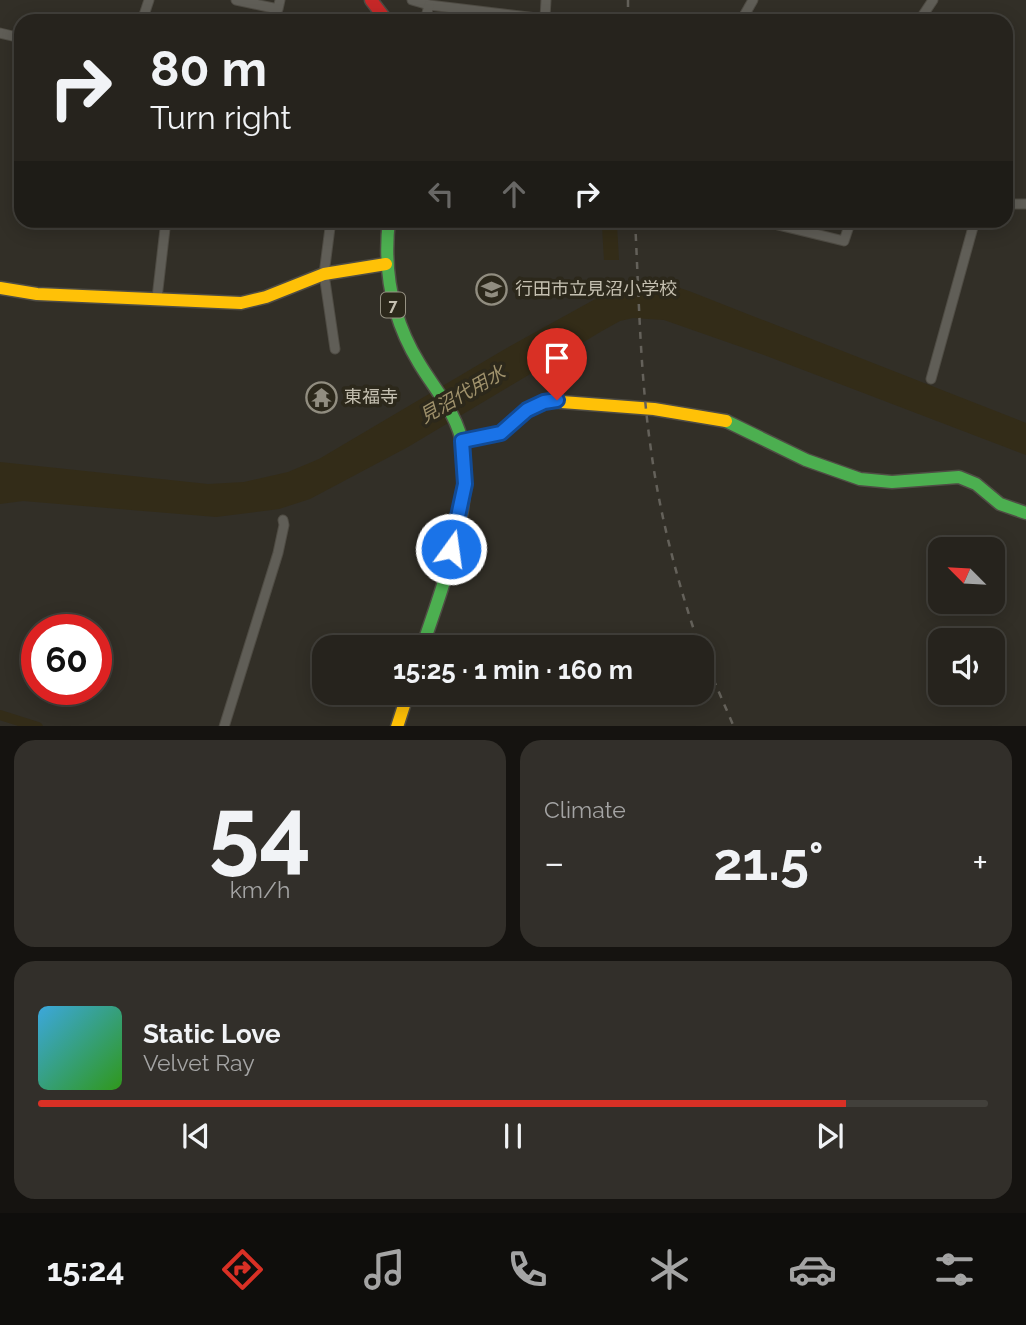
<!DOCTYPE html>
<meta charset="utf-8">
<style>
:root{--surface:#26231d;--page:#322f2a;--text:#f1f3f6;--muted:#a4a4a4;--line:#42403b;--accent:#d93025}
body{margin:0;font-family:Raleway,"Noto Sans JP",sans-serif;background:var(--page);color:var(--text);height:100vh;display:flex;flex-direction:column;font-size:26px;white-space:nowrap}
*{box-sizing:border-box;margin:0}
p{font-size:23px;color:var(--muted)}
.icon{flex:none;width:38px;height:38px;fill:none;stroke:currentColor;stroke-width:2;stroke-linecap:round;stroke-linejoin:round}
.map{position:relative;height:726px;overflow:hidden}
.sheet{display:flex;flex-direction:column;gap:14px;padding:14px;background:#151310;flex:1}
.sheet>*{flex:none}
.banner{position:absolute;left:14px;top:14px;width:999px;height:214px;border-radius:21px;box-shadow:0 4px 18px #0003,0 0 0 2px var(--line);background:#26231d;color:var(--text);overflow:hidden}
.needle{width:46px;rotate:294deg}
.tools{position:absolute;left:928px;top:537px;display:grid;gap:14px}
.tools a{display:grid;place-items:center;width:77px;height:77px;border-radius:14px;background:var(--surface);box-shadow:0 4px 18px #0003,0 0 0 2px var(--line);font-size:35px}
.speed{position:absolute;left:21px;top:614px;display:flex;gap:14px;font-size:35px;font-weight:700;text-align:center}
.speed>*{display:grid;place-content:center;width:91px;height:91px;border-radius:50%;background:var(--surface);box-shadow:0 4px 18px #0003,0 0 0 2px var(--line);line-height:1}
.speed .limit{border:10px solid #d22;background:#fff;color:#111}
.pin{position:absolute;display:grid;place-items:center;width:60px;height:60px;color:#fff;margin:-72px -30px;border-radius:50% 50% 50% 0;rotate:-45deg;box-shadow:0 0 7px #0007}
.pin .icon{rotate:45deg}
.me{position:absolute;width:77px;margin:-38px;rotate:14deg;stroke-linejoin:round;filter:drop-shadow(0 0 5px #0008)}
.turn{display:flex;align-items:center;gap:24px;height:147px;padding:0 21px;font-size:32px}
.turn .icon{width:91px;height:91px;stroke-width:2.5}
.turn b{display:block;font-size:49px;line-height:60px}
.lanes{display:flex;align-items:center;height:66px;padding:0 21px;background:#0003;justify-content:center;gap:35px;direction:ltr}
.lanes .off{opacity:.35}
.big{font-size:52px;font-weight:700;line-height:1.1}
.sheet .card{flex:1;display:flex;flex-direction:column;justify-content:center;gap:10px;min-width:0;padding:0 24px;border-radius:21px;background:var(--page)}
.sheet .dial{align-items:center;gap:0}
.dial b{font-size:91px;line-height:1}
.song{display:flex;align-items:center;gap:21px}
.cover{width:84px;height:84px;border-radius:10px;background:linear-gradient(135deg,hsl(200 70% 55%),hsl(110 70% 35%))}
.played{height:7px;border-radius:4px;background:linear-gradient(90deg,var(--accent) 85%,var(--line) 85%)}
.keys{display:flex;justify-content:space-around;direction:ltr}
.heat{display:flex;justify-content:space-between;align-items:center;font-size:38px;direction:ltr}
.sheet .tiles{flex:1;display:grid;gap:14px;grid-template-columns:1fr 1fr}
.card:last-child{grid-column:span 2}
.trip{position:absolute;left:312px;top:635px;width:402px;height:70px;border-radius:21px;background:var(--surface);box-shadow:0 4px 18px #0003,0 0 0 2px var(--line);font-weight:700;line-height:70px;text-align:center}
.menu{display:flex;height:112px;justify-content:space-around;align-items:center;background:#0f0e0c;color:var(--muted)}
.menu .icon{width:49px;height:49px}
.menu .current{color:var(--accent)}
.menu b{font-size:32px;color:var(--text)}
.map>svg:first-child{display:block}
.water{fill:#332c18}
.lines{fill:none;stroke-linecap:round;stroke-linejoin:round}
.canal{stroke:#332c18;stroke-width:10}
.street-casing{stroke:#4f4c44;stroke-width:11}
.fast-casing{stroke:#4f4c44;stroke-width:15}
.slow-casing{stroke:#4f4c44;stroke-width:15}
.jam-casing{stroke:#4f4c44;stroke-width:15}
.street{stroke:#605e57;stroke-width:9}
.fast{stroke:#4caf50;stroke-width:12}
.slow{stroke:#ffc107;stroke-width:12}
.jam{stroke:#c62828;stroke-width:12}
.rail{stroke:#64615a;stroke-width:2.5;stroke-dasharray:7 7;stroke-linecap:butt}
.route-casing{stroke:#114b97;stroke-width:18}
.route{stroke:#1a73e8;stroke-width:12}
.labels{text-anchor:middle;stroke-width:7;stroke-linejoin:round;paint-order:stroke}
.shield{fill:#2c281b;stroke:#969283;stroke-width:2}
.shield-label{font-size:16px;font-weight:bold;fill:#c4bfb0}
.poi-label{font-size:18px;fill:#c4bfb0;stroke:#2c281b;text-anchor:start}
.water-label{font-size:19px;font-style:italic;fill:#a0926c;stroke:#2c281b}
</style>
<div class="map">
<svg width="1026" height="727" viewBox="0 0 1026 727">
<rect width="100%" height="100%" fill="#322f27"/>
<!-- water -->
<g class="water">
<path d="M617,225L619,260H604L602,226Z"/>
<path d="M649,283L668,284L689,291L1026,423V455L764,355L664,320L633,318L620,321L602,331L408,447L310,499L279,509L216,517L23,501L0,504V462L208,484L244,482L288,472L319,459L505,349L617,287L629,284Z"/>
</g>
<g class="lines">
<!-- canal -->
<path class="canal" d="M0,715L38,727"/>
<defs>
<g id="street">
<path d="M236,0L278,9L280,0"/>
<path d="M412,0L429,5L562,21"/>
<path d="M545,18L546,0"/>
<path d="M142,21L149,0"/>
<path d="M425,21L429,5"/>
<path d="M741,21L753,0"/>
<path d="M919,21L933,0"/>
<path d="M0,33L21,38"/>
<path d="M1006,204H1026"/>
<path d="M331,220L324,274L335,349"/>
<path d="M758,220L844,241L851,220"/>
<path d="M157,298L166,220"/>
<path d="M931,379L975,220"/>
<path d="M224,727L278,553L284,525L283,520"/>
</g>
<g id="fast">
<path d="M389,220C383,271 392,319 419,363C435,390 458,414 463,447C473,511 442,587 422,648"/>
<path d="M726,421L806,460L860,479L892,482L959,477L976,484L1000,504L1026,513"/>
</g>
<g id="slow">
<path d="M0,288L37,294L241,303L266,297L324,274L386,264"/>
<path d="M462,441L501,433L527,410L549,401L654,409L726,421"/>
<path d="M397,727L408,693"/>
</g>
<path id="jam" d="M371,0L387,21"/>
</defs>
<!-- street casing -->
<use href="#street" class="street-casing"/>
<!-- fast casing -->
<use href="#fast" class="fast-casing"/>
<!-- slow casing -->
<use href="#slow" class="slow-casing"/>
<!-- jam casing -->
<use href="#jam" class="jam-casing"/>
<!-- street -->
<use href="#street" class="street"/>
<!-- fast -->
<use href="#fast" class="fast"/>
<!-- slow -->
<use href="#slow" class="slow"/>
<!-- jam -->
<use href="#jam" class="jam"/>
<!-- rail -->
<g class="rail">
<path d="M628,0V21"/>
<path d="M635,220C639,297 640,374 651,450C660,517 678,584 700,648"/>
<path d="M702,653L734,727"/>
</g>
</g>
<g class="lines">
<defs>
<path id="route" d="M451,549L465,484L462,441L501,433L527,410L544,402L557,400"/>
</defs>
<!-- route casing -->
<use href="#route" class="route-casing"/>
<!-- route -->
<use href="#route" class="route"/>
</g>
<!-- icons -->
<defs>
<symbol id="school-ring" viewBox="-11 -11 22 22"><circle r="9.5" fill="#2c281b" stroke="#918d80" stroke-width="1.5"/><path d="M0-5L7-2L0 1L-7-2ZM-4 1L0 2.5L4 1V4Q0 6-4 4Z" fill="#918d80"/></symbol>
<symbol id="temple-ring" viewBox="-11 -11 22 22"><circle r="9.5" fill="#2c281b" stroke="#918d80" stroke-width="1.5"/><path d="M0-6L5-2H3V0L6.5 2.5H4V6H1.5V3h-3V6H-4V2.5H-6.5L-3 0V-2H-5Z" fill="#918d80"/></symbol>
</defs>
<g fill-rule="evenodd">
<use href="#school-ring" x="474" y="272" width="35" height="35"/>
<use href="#temple-ring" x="304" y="380" width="35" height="35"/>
</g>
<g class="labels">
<!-- shield labels -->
<rect class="shield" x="381" y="292.5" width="24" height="25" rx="5"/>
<g class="shield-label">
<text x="393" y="311">7</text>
</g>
<!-- poi labels -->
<g class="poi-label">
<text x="515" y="295">行田市立見沼小学校</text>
<text x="344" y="403">東福寺</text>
</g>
<!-- water labels -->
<g class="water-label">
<text transform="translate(462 394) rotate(-30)" y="7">見沼代用水</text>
</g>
</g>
</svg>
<div class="tools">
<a><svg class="needle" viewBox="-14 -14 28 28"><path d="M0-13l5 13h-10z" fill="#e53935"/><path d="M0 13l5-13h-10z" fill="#a4a4a4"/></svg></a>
<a><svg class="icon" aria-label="sound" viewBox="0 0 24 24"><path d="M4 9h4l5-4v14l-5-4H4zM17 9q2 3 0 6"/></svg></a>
</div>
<div class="speed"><div class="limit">60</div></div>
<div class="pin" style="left:557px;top:400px;background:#d93025"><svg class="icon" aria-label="arrive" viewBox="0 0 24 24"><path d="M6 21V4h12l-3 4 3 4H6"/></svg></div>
<svg class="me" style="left:451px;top:549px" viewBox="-20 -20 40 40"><circle r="17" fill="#1a73e8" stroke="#fff" stroke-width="3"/><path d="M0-11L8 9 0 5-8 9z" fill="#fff"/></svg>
<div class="trip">15:25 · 1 min · 160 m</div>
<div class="banner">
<div class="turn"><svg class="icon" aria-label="right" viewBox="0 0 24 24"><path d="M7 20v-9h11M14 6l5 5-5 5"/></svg><div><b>80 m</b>Turn right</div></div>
<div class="lanes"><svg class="icon off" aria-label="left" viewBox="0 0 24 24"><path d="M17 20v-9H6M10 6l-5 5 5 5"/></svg><svg class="icon off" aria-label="ahead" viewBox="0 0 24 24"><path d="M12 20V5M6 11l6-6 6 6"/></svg><svg class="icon" aria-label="right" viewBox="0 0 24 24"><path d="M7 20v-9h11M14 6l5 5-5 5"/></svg></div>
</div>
</div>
<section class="sheet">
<div class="tiles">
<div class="card dial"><b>54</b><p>km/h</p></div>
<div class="card"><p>Climate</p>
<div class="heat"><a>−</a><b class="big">21.5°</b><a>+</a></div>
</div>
<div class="card">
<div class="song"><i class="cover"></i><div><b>Static Love</b><p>Velvet Ray</p></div></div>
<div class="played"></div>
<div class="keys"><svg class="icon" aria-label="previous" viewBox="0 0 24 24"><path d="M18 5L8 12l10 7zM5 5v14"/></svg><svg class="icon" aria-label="pause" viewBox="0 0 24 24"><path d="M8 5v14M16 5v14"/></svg><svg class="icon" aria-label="next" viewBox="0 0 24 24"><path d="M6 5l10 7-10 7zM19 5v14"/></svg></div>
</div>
</div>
</section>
<nav class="menu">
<b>15:24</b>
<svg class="icon current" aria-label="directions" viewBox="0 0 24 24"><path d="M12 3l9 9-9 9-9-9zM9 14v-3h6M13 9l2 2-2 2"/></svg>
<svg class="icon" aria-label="music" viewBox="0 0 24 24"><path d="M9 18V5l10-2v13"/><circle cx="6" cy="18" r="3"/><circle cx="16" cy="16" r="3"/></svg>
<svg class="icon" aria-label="phone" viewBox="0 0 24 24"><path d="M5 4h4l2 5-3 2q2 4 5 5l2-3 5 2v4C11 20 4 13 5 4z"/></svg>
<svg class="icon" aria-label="climate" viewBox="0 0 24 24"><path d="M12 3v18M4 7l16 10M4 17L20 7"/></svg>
<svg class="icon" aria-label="car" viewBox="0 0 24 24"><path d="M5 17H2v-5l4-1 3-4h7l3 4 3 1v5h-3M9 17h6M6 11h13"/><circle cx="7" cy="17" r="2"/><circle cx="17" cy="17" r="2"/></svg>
<svg class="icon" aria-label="filters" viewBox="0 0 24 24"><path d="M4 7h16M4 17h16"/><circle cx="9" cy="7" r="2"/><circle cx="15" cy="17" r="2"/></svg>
</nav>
